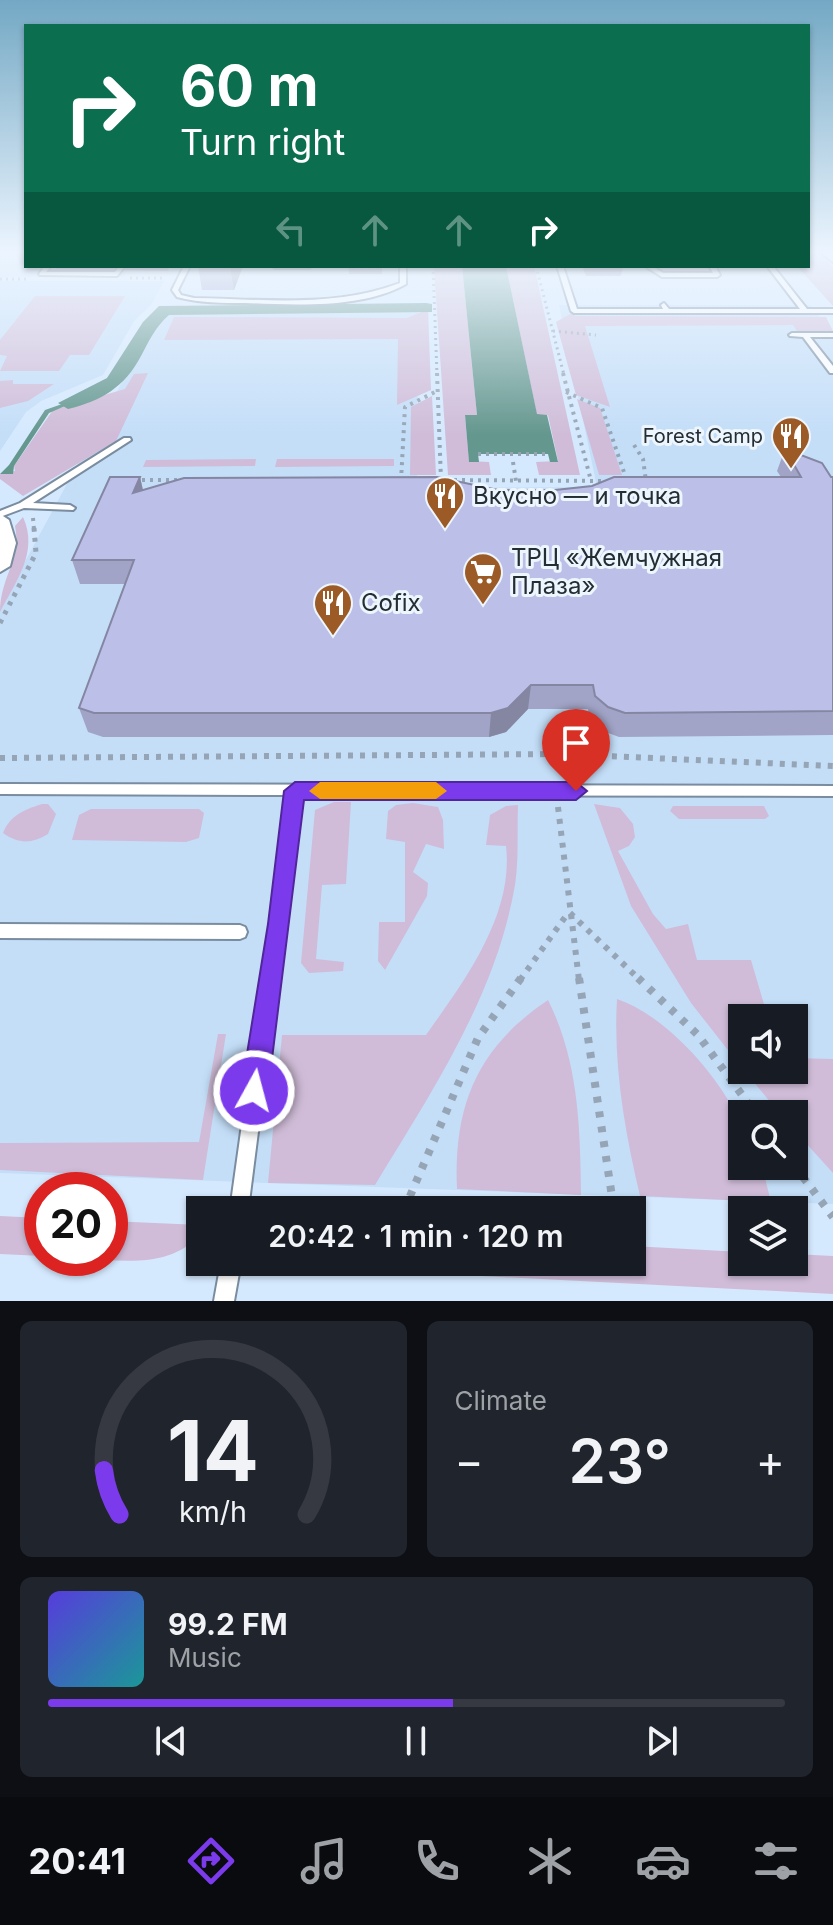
<!DOCTYPE html>
<meta charset="utf-8">
<style>
:root{--surface:#171b24;--page:#20242c;--text:#f1f3f6;--muted:#9ea1a6;--line:#363941;--accent:#7c3aed}
body{margin:0;font-family:Inter,sans-serif;background:var(--page);color:var(--text);height:100vh;display:flex;flex-direction:column;font-size:30px;white-space:nowrap}
*{box-sizing:border-box;margin:0}
p{font-size:26px;color:var(--muted)}
.icon{flex:none;width:44px;height:44px;fill:none;stroke:currentColor;stroke-width:2;stroke-linecap:round;stroke-linejoin:round}
.map{position:relative;height:1301px;overflow:hidden}
.details{display:flex;flex-direction:column;gap:20px;padding:20px;background:#0d0f14;flex:1}
.details>*{flex:none}
.top-card{position:absolute;left:24px;top:24px;width:786px;height:244px;border-radius:0px;box-shadow:0 2px 6px #0004;background:#0b6e4f;color:#fff;overflow:hidden}
.fabs{position:absolute;left:728px;top:1004px;display:grid;gap:16px}
.fabs a{display:grid;place-items:center;width:80px;height:80px;border-radius:0px;background:var(--surface);box-shadow:0 2px 6px #0004;font-size:40px}
.speed{position:absolute;left:24px;top:1172px;display:flex;gap:16px;font-size:40px;font-weight:700;text-align:center}
.speed>*{display:grid;place-content:center;width:104px;height:104px;border-radius:50%;background:var(--surface);box-shadow:0 2px 6px #0004;line-height:1}
.speed .limit{border:12px solid #d22;background:#fff;color:#111}
.pin{position:absolute;display:grid;place-items:center;width:68px;height:68px;color:#fff;margin:-82px -34px;border-radius:50% 50% 50% 0;rotate:-45deg;box-shadow:0 0 8px #0007}
.pin .icon{rotate:45deg}
.me{position:absolute;width:88px;margin:-44px;rotate:7deg;stroke-linejoin:round;filter:drop-shadow(0 0 6px #0008)}
.turn{display:flex;align-items:center;gap:28px;height:168px;padding:0 24px;font-size:36px}
.turn .icon{width:104px;height:104px;stroke-width:2.5}
.turn b{display:block;font-size:56px;line-height:68px}
.lanes{display:flex;align-items:center;height:76px;padding:0 24px;background:#0003;justify-content:center;gap:40px;direction:ltr}
.lanes .off{opacity:.35}
.big{font-size:60px;font-weight:600;line-height:1.1}
.details .tile{flex:1;display:flex;flex-direction:column;justify-content:center;gap:12px;min-width:0;padding:0 28px;border-radius:12px;background:var(--page)}
.details .dial{align-items:center;gap:0}
.dial svg{height:208px;overflow:visible;fill:none;stroke:var(--line);stroke-width:7;stroke-linecap:round;text-anchor:middle}
.dial text{fill:var(--text);stroke:none}
.song{display:flex;align-items:center;gap:24px}
.cover{width:96px;height:96px;border-radius:12px;background:linear-gradient(135deg,hsl(250 70% 55%),hsl(180 70% 35%))}
.played{height:8px;border-radius:4px;background:linear-gradient(90deg,var(--accent) 55%,var(--line) 55%)}
.keys{display:flex;justify-content:space-around;direction:ltr}
.heat{display:flex;justify-content:space-between;align-items:center;font-size:44px;direction:ltr}
.details .tiles{flex:1;display:grid;gap:20px;grid-template-columns:1fr 1fr}
.tile:last-child{grid-column:span 2}
.trip{position:absolute;left:186px;top:1196px;width:460px;height:80px;border-radius:0px;background:var(--surface);box-shadow:0 2px 6px #0004;font-weight:600;line-height:80px;text-align:center}
.tabs{display:flex;height:128px;justify-content:space-around;align-items:center;background:#090b0e;color:var(--muted)}
.tabs .icon{width:56px;height:56px}
.tabs .selected{color:var(--accent)}
.tabs b{font-size:36px;color:var(--text)}
.map>svg:first-child{display:block}
.built{fill:#c4def8;fill-rule:evenodd}
.green{fill:#d0bcd8}
.water{fill:#64978e}
.lines{fill:none;stroke-linecap:round;stroke-linejoin:round}
.canal{fill:#64978e;fill-rule:evenodd}
.service-casing{stroke:#7a8c9f;stroke-width:4}
.minor-casing{stroke:#7a8c9f;stroke-width:4}
.tertiary-casing{stroke:#7a8c9f;stroke-width:4}
.path-far4{stroke:#95a5b5;stroke-width:3;stroke-dasharray:2 4;stroke-linecap:butt}
.path-far3{stroke:#95a5b5;stroke-width:4;stroke-dasharray:3 5;stroke-linecap:butt}
.path-far2{stroke:#95a5b5;stroke-width:5;stroke-dasharray:4 6;stroke-linecap:butt}
.path-far1{stroke:#95a5b5;stroke-width:6;stroke-dasharray:5 7;stroke-linecap:butt}
.path{stroke:#95a5b5;stroke-width:8;stroke-dasharray:6 9;stroke-linecap:butt}
.service{fill:#fff;fill-rule:evenodd}
.minor{fill:#fff;fill-rule:evenodd}
.tertiary{fill:#fff;fill-rule:evenodd}
.wall{fill:#a2a4c7}
.shaded-wall{fill:#8486a2}
.building{fill:#bcbfe7;stroke:#8486a2;stroke-width:2}
.route{fill:#7c3aed;stroke:#51269a;stroke-width:2}
.slow{fill:#f59e0b}
.labels{text-anchor:middle;stroke-width:6;stroke-linejoin:round;paint-order:stroke}
.far-poi-label{font-size:20px;fill:#242c34;stroke:#edf5fd;text-anchor:end}
.poi-label{font-size:24px;fill:#242c34;stroke:#edf5fd;text-anchor:start}
</style>
<div class="map">
<svg width="833" height="1301" viewBox="0 0 833 1301">
<rect width="100%" height="100%" fill="#d5e9fe"/>
<!-- built -->
<g class="built">
<path d="M0,252H26V266H131L123,277H0Z"/>
<path d="M0,281H164L151,305L134,321L103,375L41,401L26,412L0,451Z"/>
<path d="M559,305H810L833,333V1204L0,1173V608L163,306L418,310L417,488L597,487ZM742,1018H794V1070H742ZM742,1114H794V1166H742Z"/>
</g>
<!-- green -->
<g class="green">
<path d="M808,252H820L833,267V306L797,266H808Z"/>
<path d="M434,266H462L477,415L465,416L469,461L489,462L491,475H448Z"/>
<path d="M506,266H534L580,475H539L536,462L558,461L548,415H537Z"/>
<path d="M35,296H125L89,355H70L59,371H0L7,356L0,355V340Z"/>
<path d="M428,309L431,390L397,405L398,339L164,340L174,317L407,318Z"/>
<path d="M572,313L575,316L826,317L833,331H797L793,325L585,326L610,407L576,395L556,322Z"/>
<path d="M148,373L116,441L23,496L0,479V474L15,471L14,466L53,410L125,389L134,374Z"/>
<path d="M13,380V384H54L28,401L0,408V381Z"/>
<path d="M432,396L436,475H410L411,407Z"/>
<path d="M577,399L600,408L622,475H599Z"/>
<path d="M256,459L255,466L143,467L146,460Z"/>
<path d="M277,459H394V466L275,467Z"/>
<path d="M23,517C39,552 16,581 0,612C0,577 22,559 15,526Z"/>
<path d="M334,802H351L346,884L322,885L316,959L344,962L343,971L309,973L301,963L315,810Z"/>
<path d="M413,803L438,807L443,820L444,849L426,844L413,872L428,883L427,896L385,970L378,961L379,922H405V842L386,839L388,811L396,805Z"/>
<path d="M42,804H48L56,814L48,834C32,844 18,844 3,833C10,815 24,810 42,804Z"/>
<path d="M594,804L620,808L633,824L635,837L629,846L618,851L653,914L666,929L688,924L697,960H751L768,1018H742V1068L691,1003L631,906Z"/>
<path d="M518,805C517,831 519,860 515,885C496,996 432,1091 375,1185L268,1183L282,1035H426C464,981 514,915 506,846L486,845L490,815L506,806Z"/>
<path d="M673,806H764L769,816L765,819H679L670,811Z"/>
<path d="M91,809H199L204,813L199,838L186,842L72,840L79,815Z"/>
<path d="M617,999C665,1015 720,1076 740,1123C745,1135 742,1153 742,1166H762L771,1202L640,1196C625,1132 613,1066 617,999Z"/>
<path d="M548,1000C579,1062 580,1128 581,1195L457,1189C453,1105 478,1047 548,1000Z"/>
<path d="M218,1034H226L203,1180L0,1170V1143L199,1142Z"/>
<path d="M794,1058L833,1059V1173L794,1130V1114H780L744,1070H794Z"/>
<path d="M0,1216L42,1218V1256L0,1254Z"/>
<path d="M110,1221L200,1225V1234C170,1270 119,1260 77,1258H110Z"/>
<path d="M632,1246L742,1252V1262H794V1254L833,1256V1294L288,1266L284,1262H632Z"/>
</g>
<!-- water -->
<g class="water">
<path d="M462,266H506L537,414L547,415L558,462H550L548,454H478L479,462H469L465,415H477Z"/>
<path d="M102,390L49,413L14,466L13,474H0L9,465L45,410Z"/>
</g>
<g class="lines">
<!-- canal -->
<path class="canal" d="M426,303L432,304V312L169,315C156,326 149,341 141,356C125,387 101,401 68,409L58,403L107,378L143,322L159,306Z"/>
<defs>
<g id="service">
<path d="M45,266H51L46,272H115L119,266H125L117,276L40,275L39,274Z"/>
<path d="M184,266H190L178,290L181,295L194,298C263,299 334,308 400,283V266H406V284C362,309 295,305 245,303C222,303 199,303 177,297L172,290Z"/>
<path d="M272,266H312L309,268H275Z"/>
<path d="M557,266H563L577,309H663L661,305L664,303L669,309H800L767,266H773L807,309H833V313H574L571,311Z"/>
<path d="M645,266H652L663,273H713L709,266H715L720,275L717,277H662Z"/>
<path d="M792,333H833V337H810L833,366V373H830L803,337L790,336L789,335Z"/>
<path d="M124,438H130L131,440L33,503L70,505L75,508L73,510L24,508L0,517V511L20,503Z"/>
<path d="M0,784L833,786V796L301,795L248,1210H230L288,795L0,794Z"/>
<path d="M0,924L240,925L245,927L247,932L245,937L240,939L0,938Z"/>
<path d="M221,1262H241L234,1301H214Z"/>
</g>
<path id="minor" d="M0,514L9,520L16,543L10,566L0,572Z"/>
<path id="tertiary" d="M821,252H833V262Z"/>
</defs>
<!-- service casing -->
<use href="#service" class="service-casing"/>
<!-- minor casing -->
<use href="#minor" class="minor-casing"/>
<!-- tertiary casing -->
<use href="#tertiary" class="tertiary-casing"/>
<!-- path-far4 -->
<g class="path-far4">
<path d="M433,266L437,375"/>
<path d="M536,266L564,375"/>
<path d="M130,278H164"/>
<path d="M0,279H28"/>
<path d="M553,331L596,335"/>
</g>
<!-- path-far3 -->
<g class="path-far3">
<path d="M437,373L441,480"/>
<path d="M563,373L591,481"/>
<path d="M566,392L602,408L628,484"/>
<path d="M634,445L643,459L646,481"/>
<path d="M478,454H548"/>
<path d="M513,462L516,481"/>
<path d="M134,480H180"/>
<path d="M446,480L608,481"/>
<path d="M401,481L405,407L437,391"/>
<path d="M33,518L34,530"/>
</g>
<!-- path-far2 -->
<path class="path-far2" d="M0,623L36,553L34,528"/>
<!-- path-far1 -->
<g class="path-far1">
<path d="M0,758L560,754L833,766"/>
<path d="M558,807L579,980"/>
<path d="M570,913L640,980"/>
<path d="M520,980L568,913"/>
</g>
<!-- path -->
<g class="path">
<path d="M579,978L614,1210"/>
<path d="M638,978L698,1035L756,1114"/>
<path d="M794,1165L833,1217"/>
<path d="M404,1210L478,1038L521,978"/>
</g>
<!-- service -->
<use href="#service" class="service"/>
<!-- minor -->
<use href="#minor" class="minor"/>
<!-- tertiary -->
<use href="#tertiary" class="tertiary"/>
</g>
<!-- wall -->
<g class="wall">
<path d="M26,252V264L20,265L16,253Z"/>
<path d="M55,266H119L113,269H56Z"/>
<path d="M124,266H170L168,271L125,270Z"/>
<path d="M198,266H243L234,290H202Z"/>
<path d="M348,266H382V274H349Z"/>
<path d="M582,266H623L621,276H586Z"/>
<path d="M785,449L833,477V735L619,737L603,731L590,720L588,709H528L506,732L489,737H103L88,732L79,708L125,584H80L72,560L140,477L143,490H555L781,477L777,471Z"/>
</g>
<!-- shaded-wall -->
<g class="shaded-wall">
<path d="M230,266H243L234,290Z"/>
<path d="M140,477L145,500L133,493Z"/>
<path d="M531,685L528,709L506,732L489,737L491,713Z"/>
</g>
<!-- building -->
<path class="building" d="M785,449L822,463L831,477H833V711L625,713L608,707L595,696L593,685H531L508,708L491,713H94L79,708L134,560H72L110,477H140L133,493L184,478L437,477L498,490H555L592,486L614,477H801Z"/>
<!-- sky -->
<linearGradient id="sky" x2="0" y2="1"><stop stop-color="#73a8c4"/><stop offset="0.58" stop-color="#ecf5ff"/><stop offset="1" stop-color="#ecf5ff" stop-opacity="0"/></linearGradient>
<rect width="833" height="435" fill="url(#sky)"/>
<!-- route -->
<path class="route" d="M295,782H576L587,791L576,800H304L268,1091L264,1100L254,1104L245,1100L241,1091L268,924L284,791Z"/>
<!-- slow -->
<path class="slow" d="M320,782H436L447,791L436,799H320L309,791Z"/>
<!-- icons -->
<defs>
<symbol id="restaurant-pin" viewBox="-11 -11 22 30"><path d="M0 17L-7.5 6A9.5 9.5 0 1 1 7.5 6Z" fill="#9c5b26" stroke="#edf5fd"/><path d="M-5-6h1v4h1v-4h1v4h1v-4h1v5L-1.5 .5V6h-2V.5L-5-1ZM5-6V6H3V1.5H1.5Q1.5-4 5-6Z" fill="#fff"/></symbol>
<symbol id="supermarket-pin" viewBox="-11 -11 22 30"><path d="M0 17L-7.5 6A9.5 9.5 0 1 1 7.5 6Z" fill="#9c5b26" stroke="#edf5fd"/><path d="M-6-5.5h2.5l.6 2H6L4.5 2H-2.5L-4.4-4H-6ZM-1.5 3.2a1.3 1.3 0 1 0 .1 0ZM3 3.2a1.3 1.3 0 1 0 .1 0Z" fill="#fff"/></symbol>
</defs>
<g fill-rule="evenodd">
<use href="#restaurant-pin" x="769" y="414" width="44" height="60"/>
<use href="#restaurant-pin" x="423" y="474" width="44" height="60"/>
<use href="#supermarket-pin" x="461" y="550" width="44" height="60"/>
<use href="#restaurant-pin" x="311" y="581" width="44" height="60"/>
</g>
<g class="labels">
<!-- far-poi labels -->
<g class="far-poi-label">
<text x="763" y="443">Forest Camp</text>
</g>
<!-- poi labels -->
<g class="poi-label">
<text x="473" y="504">Вкусно — и точка</text>
<text x="511" y="566">ТРЦ «Жемчужная<tspan x="511" dy="28">Плаза»</tspan></text>
<text x="361" y="611">Cofix</text>
</g>
</g>
</svg>
<div class="fabs">
<a><svg class="icon" aria-label="sound" viewBox="0 0 24 24"><path d="M4 9h4l5-4v14l-5-4H4zM17 9q2 3 0 6"/></svg></a>
<a><svg class="icon" aria-label="search" viewBox="0 0 24 24"><circle cx="10" cy="10" r="6"/><path d="M15 15l6 6"/></svg></a>
<a><svg class="icon" aria-label="layers" viewBox="0 0 24 24"><path d="M12 4l9 5-9 5-9-5zM3 14l9 5 9-5"/></svg></a>
</div>
<div class="speed"><div class="limit">20</div></div>
<div class="pin" style="left:576px;top:791px;background:#d93025"><svg class="icon" aria-label="arrive" viewBox="0 0 24 24"><path d="M6 21V4h12l-3 4 3 4H6"/></svg></div>
<svg class="me" style="left:254px;top:1091px" viewBox="-20 -20 40 40"><circle r="17" fill="#7c3aed" stroke="#fff" stroke-width="3"/><path d="M0-11L8 9 0 5-8 9z" fill="#fff"/></svg>
<div class="trip">20:42 · 1 min · 120 m</div>
<div class="top-card">
<div class="turn"><svg class="icon" aria-label="right" viewBox="0 0 24 24"><path d="M7 20v-9h11M14 6l5 5-5 5"/></svg><div><b>60 m</b>Turn right</div></div>
<div class="lanes"><svg class="icon off" aria-label="left" viewBox="0 0 24 24"><path d="M17 20v-9H6M10 6l-5 5 5 5"/></svg><svg class="icon off" aria-label="ahead" viewBox="0 0 24 24"><path d="M12 20V5M6 11l6-6 6 6"/></svg><svg class="icon off" aria-label="ahead" viewBox="0 0 24 24"><path d="M12 20V5M6 11l6-6 6 6"/></svg><svg class="icon" aria-label="right" viewBox="0 0 24 24"><path d="M7 20v-9h11M14 6l5 5-5 5"/></svg></div>
</div>
</div>
<section class="details">
<div class="tiles">
<div class="tile dial"><svg viewBox="0 0 100 80">
<path d="M14 69A42 42 0 1 1 86 69"/>
<path d="M14 69A42 42 0 0 1 8 52" stroke="#7c3aed"/>
<text x="50" y="56" font-size="32" font-weight="700">14</text>
<text x="50" y="72" font-size="11">km/h</text>
</svg></div>
<div class="tile"><p>Climate</p>
<div class="heat"><a>−</a><b class="big">23°</b><a>+</a></div>
</div>
<div class="tile">
<div class="song"><i class="cover"></i><div><b>99.2 FM</b><p>Music</p></div></div>
<div class="played"></div>
<div class="keys"><svg class="icon" aria-label="previous" viewBox="0 0 24 24"><path d="M18 5L8 12l10 7zM5 5v14"/></svg><svg class="icon" aria-label="pause" viewBox="0 0 24 24"><path d="M8 5v14M16 5v14"/></svg><svg class="icon" aria-label="next" viewBox="0 0 24 24"><path d="M6 5l10 7-10 7zM19 5v14"/></svg></div>
</div>
</div>
</section>
<nav class="tabs">
<b>20:41</b>
<svg class="icon selected" aria-label="directions" viewBox="0 0 24 24"><path d="M12 3l9 9-9 9-9-9zM9 14v-3h6M13 9l2 2-2 2"/></svg>
<svg class="icon" aria-label="music" viewBox="0 0 24 24"><path d="M9 18V5l10-2v13"/><circle cx="6" cy="18" r="3"/><circle cx="16" cy="16" r="3"/></svg>
<svg class="icon" aria-label="phone" viewBox="0 0 24 24"><path d="M5 4h4l2 5-3 2q2 4 5 5l2-3 5 2v4C11 20 4 13 5 4z"/></svg>
<svg class="icon" aria-label="climate" viewBox="0 0 24 24"><path d="M12 3v18M4 7l16 10M4 17L20 7"/></svg>
<svg class="icon" aria-label="car" viewBox="0 0 24 24"><path d="M5 17H2v-5l4-1 3-4h7l3 4 3 1v5h-3M9 17h6M6 11h13"/><circle cx="7" cy="17" r="2"/><circle cx="17" cy="17" r="2"/></svg>
<svg class="icon" aria-label="filters" viewBox="0 0 24 24"><path d="M4 7h16M4 17h16"/><circle cx="9" cy="7" r="2"/><circle cx="15" cy="17" r="2"/></svg>
</nav>
